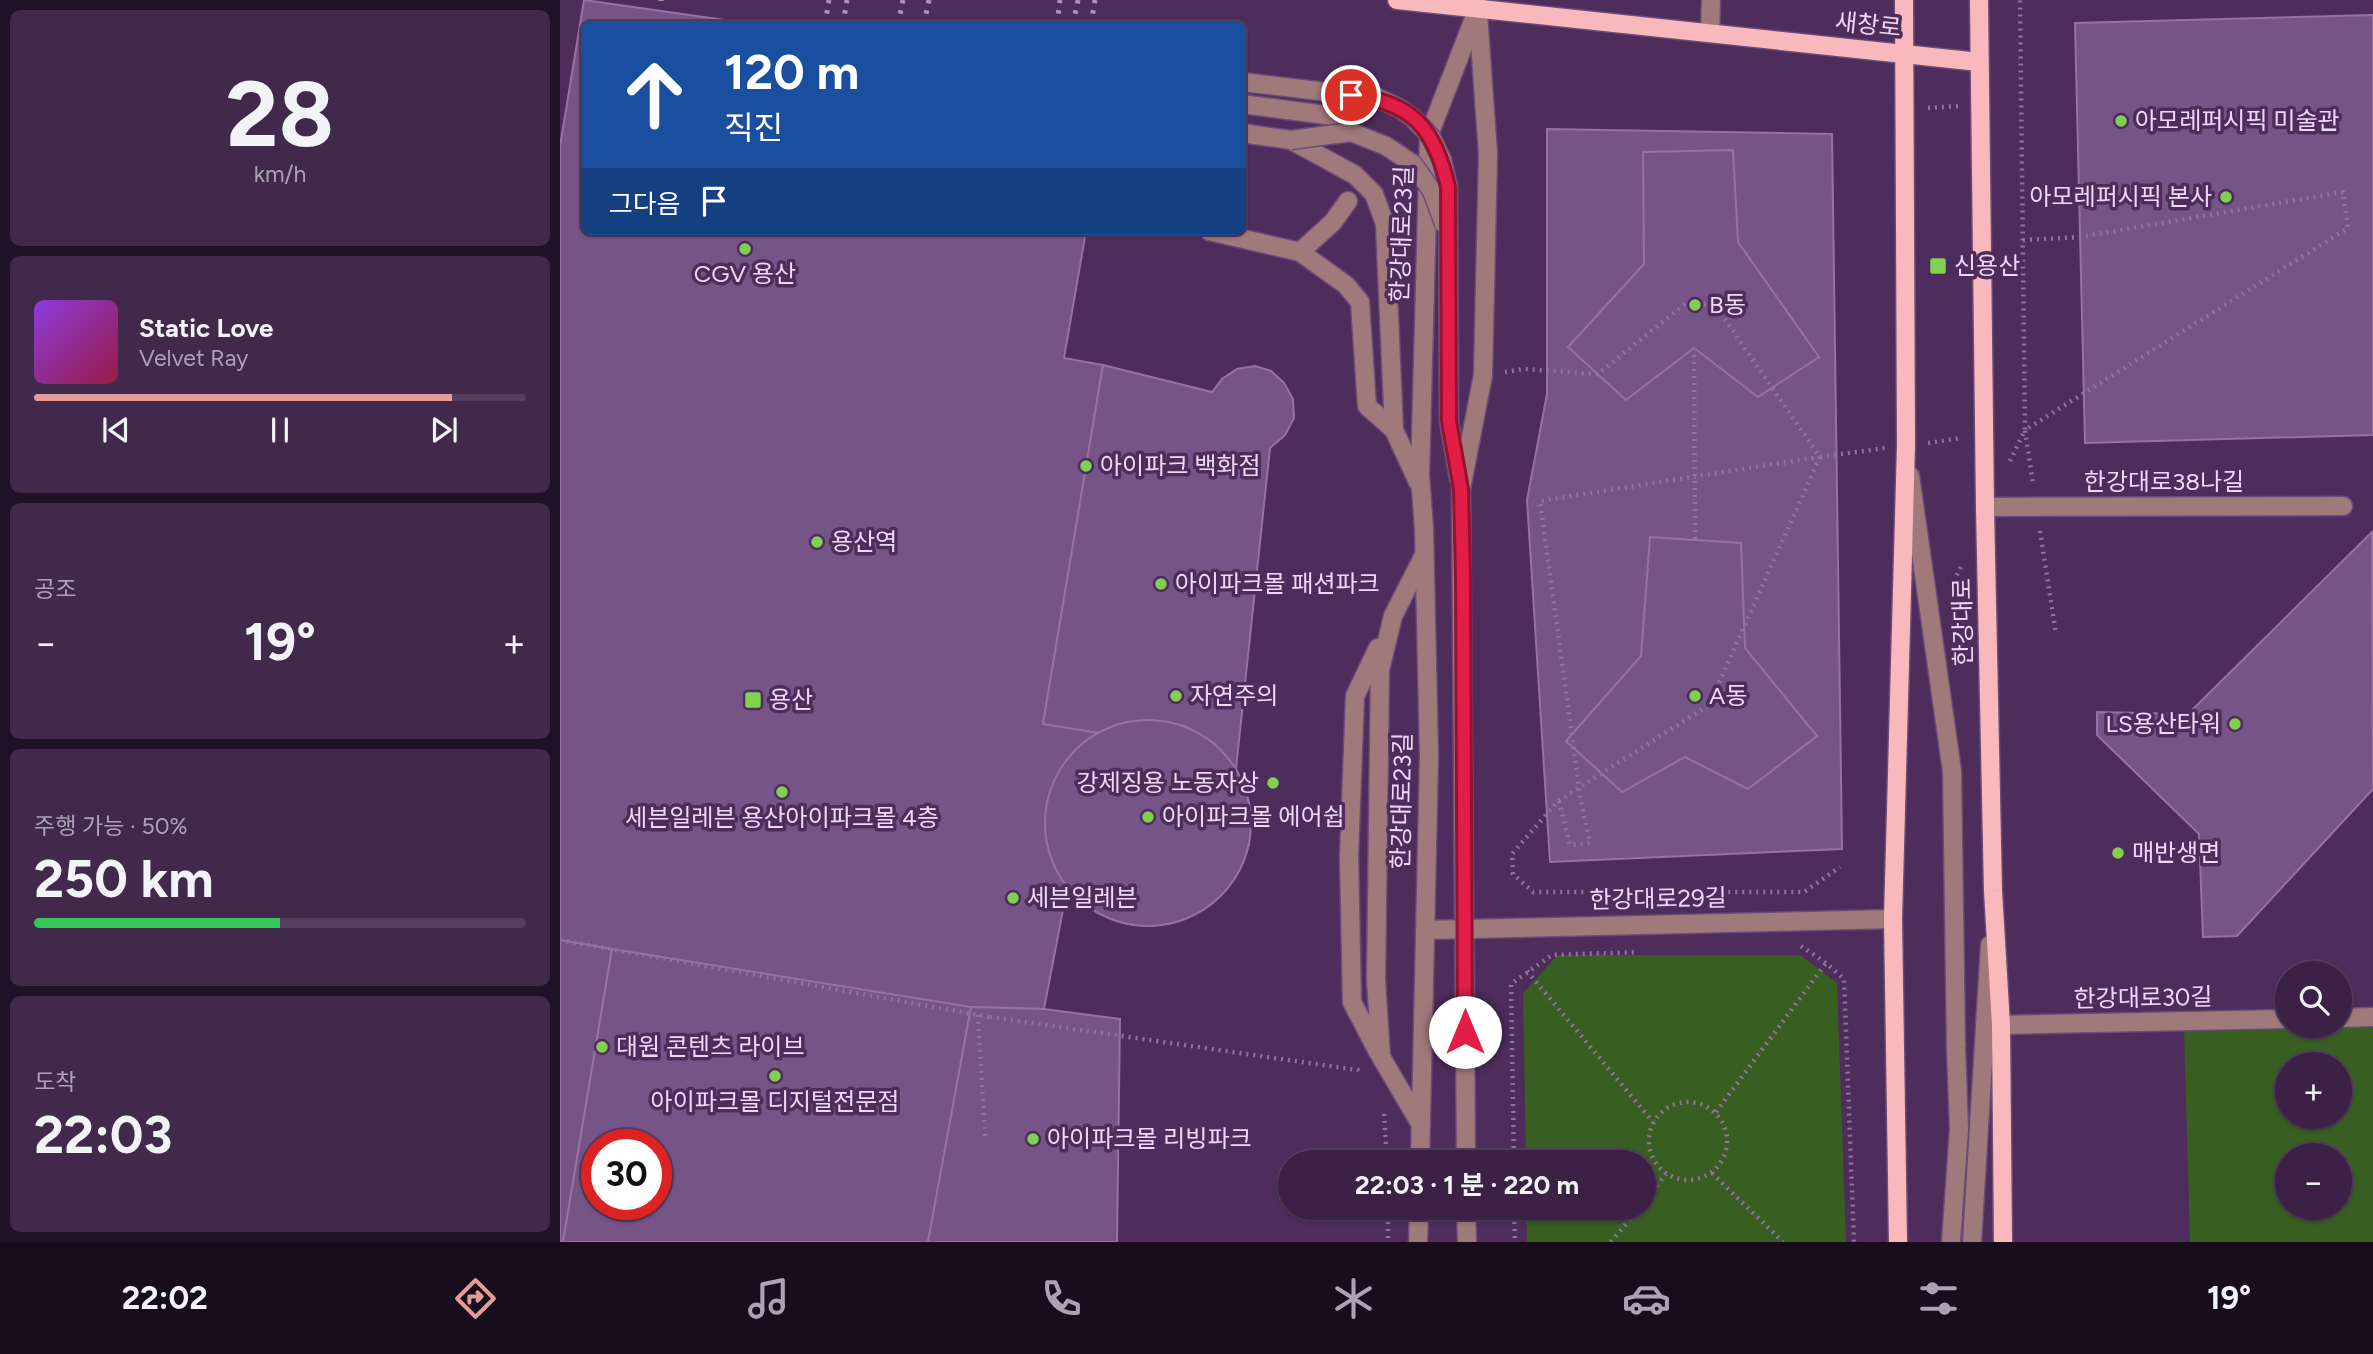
<!DOCTYPE html>
<html lang="ko">
<meta charset="utf-8">
<style>
:root{--surface:#3a2145;--page:#41294c;--text:#f1f3f6;--muted:#aba3b3;--line:#543e5e;--accent:#e69b98}
body{margin:0;font-family:Figtree,"Noto Sans KR",sans-serif;background:var(--page);color:var(--text);height:100vh;display:flex;flex-direction:column;font-size:26px;white-space:nowrap}
*{box-sizing:border-box;margin:0}
p{font-size:23px;color:var(--muted)}
.icon{flex:none;width:38px;height:38px;fill:none;stroke:currentColor;stroke-width:2;stroke-linecap:round;stroke-linejoin:round}
.map{position:relative;flex:1;overflow:hidden}
.panel{display:flex;flex-direction:column;gap:10px;padding:10px;background:#201226;width:560px}
.panel>*{flex:none}
.banner{position:absolute;left:21px;top:21px;width:665px;height:214px;border-radius:10px;box-shadow:0 2px 5px #0004,0 0 0 2px var(--line);background:#1a4fa0;color:#fff;overflow:hidden}
.tools{position:absolute;left:1715px;top:961px;display:grid;gap:14px}
.tools a{display:grid;place-items:center;width:77px;height:77px;border-radius:50%;background:var(--surface);box-shadow:0 2px 5px #0004,0 0 0 2px var(--line);font-size:35px}
.speed{position:absolute;left:21px;top:1129px;display:flex;gap:14px;font-size:35px;font-weight:700;text-align:center}
.speed>*{display:grid;place-content:center;width:91px;height:91px;border-radius:50%;background:var(--surface);box-shadow:0 2px 5px #0004,0 0 0 2px var(--line);line-height:1}
.speed .limit{border:10px solid #d22;background:#fff;color:#111}
.pin{position:absolute;display:grid;place-items:center;width:60px;height:60px;color:#fff;margin:-30px;border:4px solid #fff;border-radius:50%;box-shadow:0 2px 7px #0007}
.me{position:absolute;width:77px;margin:-38px;rotate:0deg;stroke-linejoin:round;filter:drop-shadow(0 0 5px #0008)}
.turn{display:flex;align-items:center;gap:24px;height:147px;padding:0 28px;font-size:32px}
.turn .icon{width:91px;height:91px;stroke-width:2.5}
.turn b{display:block;font-size:49px;line-height:60px}
.then{display:flex;align-items:center;height:66px;padding:0 28px;background:#0003;gap:14px;font-size:26px}
.big{font-size:52px;font-weight:700;line-height:1.1}
.panel .tile{flex:1;display:flex;flex-direction:column;justify-content:center;gap:10px;min-width:0;padding:0 24px;border-radius:10px;background:var(--page)}
.panel .dial{align-items:center;gap:0}
.dial b{font-size:91px;line-height:1}
.song{display:flex;align-items:center;gap:21px}
.cover{width:84px;height:84px;border-radius:10px;background:linear-gradient(135deg,hsl(270 70% 55%),hsl(340 70% 35%))}
.played{height:7px;border-radius:4px;background:linear-gradient(90deg,var(--accent) 85%,var(--line) 85%)}
.keys{display:flex;justify-content:space-around;direction:ltr}
.heat{display:flex;justify-content:space-between;align-items:center;font-size:38px;direction:ltr}
.charge{height:10px;border-radius:5px;background:linear-gradient(90deg,#34c759 50%,var(--line) 0)}
.trip{position:absolute;left:718px;top:1150px;width:378px;height:70px;border-radius:35px;background:var(--surface);box-shadow:0 2px 5px #0004,0 0 0 2px var(--line);font-weight:700;line-height:70px;text-align:center}
.dock{display:flex;height:112px;justify-content:space-around;align-items:center;background:#170d1c;color:var(--muted)}
.dock .icon{width:49px;height:49px}
.dock .active{color:var(--accent)}
.dock b{font-size:32px;color:var(--text)}
main{display:flex;flex:1;min-height:0}
.map>svg:first-child{display:block}
.green{fill:#395e22;fill-rule:evenodd}
.building{fill:#775487;stroke:#9671a6;stroke-width:2;fill-rule:evenodd}
.lines{fill:none;stroke-linecap:round;stroke-linejoin:round}
.minor-casing{stroke:#6b4b78;stroke-width:21}
.major-casing{stroke:#6b4b78;stroke-width:21}
.path{stroke:#90739b;stroke-width:4.5;stroke-dasharray:2 5;stroke-linecap:butt}
.minor{stroke:#a0797b;stroke-width:18}
.major{stroke:#f9b8bc;stroke-width:18}
.rail{stroke:#ad93b8;stroke-width:5;stroke-dasharray:3.5 7;stroke-linecap:butt}
.minor-bridge-casing{stroke:#6b4b78;stroke-width:21;stroke-linecap:butt}
.path-bridge{stroke:#90739b;stroke-width:4.5;stroke-dasharray:2 5;stroke-linecap:butt}
.minor-bridge{stroke:#a0797b;stroke-width:18}
.route-casing{stroke:#92132f;stroke-width:18}
.route{stroke:#e11d48;stroke-width:12}
.poi-dot{fill:#81d050;stroke:#4e2c5c;stroke-width:2.5}
.labels{text-anchor:middle;stroke-width:7;stroke-linejoin:round;paint-order:stroke}
.street-label{font-size:24px;fill:#edd9f6;stroke:#4e2c5c}
.poi-label{font-size:24px;fill:#edd9f6;stroke:#4e2c5c;text-anchor:start}
</style>
<main>
<section class="panel">
<div class="tile dial"><b>28</b><p>km/h</p></div>
<div class="tile">
<div class="song"><i class="cover"></i><div><b>Static Love</b><p>Velvet Ray</p></div></div>
<div class="played"></div>
<div class="keys"><svg class="icon" aria-label="previous" viewBox="0 0 24 24"><path d="M18 5L8 12l10 7zM5 5v14"/></svg><svg class="icon" aria-label="pause" viewBox="0 0 24 24"><path d="M8 5v14M16 5v14"/></svg><svg class="icon" aria-label="next" viewBox="0 0 24 24"><path d="M6 5l10 7-10 7zM19 5v14"/></svg></div>
</div>
<div class="tile"><p>공조</p>
<div class="heat"><a>−</a><b class="big">19°</b><a>+</a></div>
</div>
<div class="tile"><p>주행 가능 · 50%</p><b class="big">250 km</b><div class="charge"></div></div>
<div class="tile"><p>도착</p><b class="big">22:03</b></div>
</section>
<div class="map">
<svg width="1813" height="1242" viewBox="0 0 1813 1242">
<rect width="100%" height="100%" fill="#4e2c5c"/>
<!-- green -->
<g class="green">
<path d="M998,955H1240L1277,983L1286,1242H967L966,1208H1083V1162H966L963,993Z"/>
<path d="M1813,1023V1242H1630L1624,1031ZM1727,1064H1780V1116H1727ZM1727,1155H1780V1208H1727Z"/>
</g>
<!-- building -->
<g class="building">
<path d="M24,0L193,24H24V231H526L504,358L543,365L483,724L540,733L558,724L592,720L625,726L654,743L676,769L685,788L690,808L689,844L683,863L674,879L650,904L631,916L611,923L592,926L573,925L538,913L507,889L484,1009L411,1007L368,1242H0V146ZM37,1144H96V1204H37Z"/>
<path d="M1813,15V435L1525,443L1515,23Z"/>
<path d="M987,129L1272,134L1282,849L990,862L967,500L987,394Z"/>
<path d="M1173,150L1178,242L1259,357L1198,397L1134,348L1066,400L1008,347L1084,264L1083,152Z"/>
<path d="M543,365L652,392L662,379L677,369L695,366L711,371L724,383L733,399L734,418L725,435L710,448L676,769L654,743L625,726L592,720L558,724L540,733L483,724Z"/>
<path d="M1812,532L1813,789L1677,936L1643,937L1639,834L1537,735V712L1628,714Z"/>
<path d="M1090,537L1181,543L1185,648L1257,736L1188,789L1125,757L1062,792L1006,741L1081,656Z"/>
<circle cx="588" cy="823" r="103"/>
<path d="M0,940L52,949L3,1242H0Z"/>
<path d="M52,949L411,1007L368,1242H3ZM37,1144H96V1204H37Z"/>
<path d="M411,1007L484,1009L560,1019L557,1242H368Z"/>
</g>
<g class="lines">
<defs>
<g id="minor">
<path d="M1150,33L1151,0"/>
<path d="M682,104L788,118"/>
<path d="M682,133L731,140L795,175L814,194L825,224L834,430L858,482"/>
<path d="M649,231L740,252L786,285L800,302L807,406L834,430"/>
<path d="M740,252L773,222L788,201"/>
<path d="M889,421L899,479"/>
<path d="M1350,476L1392,771L1396,1048L1399,1129L1391,1242"/>
<path d="M1425,507L1783,506"/>
<path d="M818,648L795,696L789,856L792,1002L818,1052"/>
<path d="M865,930L1333,919"/>
<path d="M1780,1018L1813,1017"/>
<path d="M1441,1025L1727,1019"/>
<path d="M861,1125L821,1057L816,980L820,670L833,616L863,557"/>
<path d="M860,1162L869,756L864,529L860,475L869,135L915,16"/>
<path d="M906,1162L901,489L923,375L928,154L917,0"/>
<path d="M906,1208L907,1242"/>
<path d="M858,1242L859,1208"/>
<path d="M1412,1242L1430,945"/>
</g>
<g id="major">
<path d="M837,0L1419,62"/>
<path d="M1419,0L1425,507L1433,891L1441,1025L1443,1242"/>
<path d="M1338,1242L1333,919L1346,445L1344,0"/>
</g>
</defs>
<!-- minor casing -->
<use href="#minor" class="minor-casing"/>
<!-- major casing -->
<use href="#major" class="major-casing"/>
<!-- path -->
<g class="path">
<path d="M1368,108L1398,106"/>
<path d="M1463,240L1520,237L1783,192L1788,228L1465,430L1473,484"/>
<path d="M1134,348L1135,540"/>
<path d="M945,372L964,369L1038,374L1125,304L1155,305L1260,457L1325,448"/>
<path d="M1368,443L1401,438"/>
<path d="M1260,457L1149,705L998,801L952,854L953,874L973,892H1244L1280,867"/>
<path d="M1450,461L1465,430L1460,0"/>
<path d="M1480,531L1496,634"/>
<path d="M1391,588L1402,564"/>
<path d="M999,801L1010,845L1030,843L1021,802L980,501L1259,457"/>
<path d="M1241,946L1266,963L1284,979L1294,1242"/>
<path d="M967,971L1093,1122"/>
<path d="M418,1015L425,1137"/>
<path d="M430,1017L798,1070L800,1074"/>
<circle cx="1128" cy="1141" r="39"/>
<path d="M1156,1112L1266,963"/>
<path d="M824,1114L827,1162"/>
<path d="M954,1162L951,984L992,955L1078,952"/>
<path d="M1152,1173L1223,1242"/>
<path d="M1083,1202L1106,1174"/>
<path d="M828,1208V1242"/>
<path d="M954,1208L955,1242"/>
<path d="M1051,1242L1079,1208"/>
</g>
<!-- minor -->
<use href="#minor" class="minor"/>
<!-- major -->
<use href="#major" class="major"/>
<!-- rail -->
<g class="rail">
<path d="M101,1V0"/>
<path d="M265,24L269,0"/>
<path d="M283,24L287,0"/>
<path d="M338,24L343,0"/>
<path d="M364,24L369,0"/>
<path d="M497,24L500,0"/>
<path d="M513,24L518,0"/>
<path d="M531,24L535,0"/>
</g>
<defs>
<g id="minor-bridge">
<path d="M682,82L818,98L839,108L853,118L871,137L882,160L888,186L889,421"/>
<path d="M731,140L791,132L826,146L853,164L872,191L884,224"/>
</g>
</defs>
<!-- minor-bridge casing -->
<use href="#minor-bridge" class="minor-bridge-casing"/>
<!-- path-bridge -->
<path class="path-bridge" d="M0,940L430,1017"/>
<!-- minor-bridge -->
<use href="#minor-bridge" class="minor-bridge"/>
</g>
<g class="lines">
<defs>
<path id="route" d="M791,95C852,102 875,128 888,187L889,421L901,489L903,578L905,1032"/>
</defs>
<!-- route casing -->
<use href="#route" class="route-casing"/>
<!-- route -->
<use href="#route" class="route"/>
</g>
<!-- markers -->
<g class="poi-dot">
<circle cx="1561" cy="121" r="7"/>
<circle cx="1666" cy="197" r="7"/>
<circle cx="185" cy="249" r="7"/>
<rect x="1369" y="257" width="18" height="18" rx="3.5"/>
<circle cx="1135" cy="305" r="7"/>
<circle cx="526" cy="466" r="7"/>
<circle cx="257" cy="542" r="7"/>
<circle cx="601" cy="584" r="7"/>
<circle cx="616" cy="696" r="7"/>
<circle cx="1135" cy="696" r="7"/>
<rect x="184" y="691" width="18" height="18" rx="3.5"/>
<circle cx="1675" cy="724" r="7"/>
<circle cx="713" cy="783" r="7"/>
<circle cx="222" cy="792" r="7"/>
<circle cx="588" cy="817" r="7"/>
<circle cx="1558" cy="853" r="7"/>
<circle cx="453" cy="898" r="7"/>
<circle cx="42" cy="1047" r="7"/>
<circle cx="215" cy="1076" r="7"/>
<circle cx="473" cy="1139" r="7"/>
</g>
<g class="labels">
<!-- street labels -->
<g class="street-label">
<text transform="translate(1308 25) rotate(6)" y="8">새창로</text>
<text transform="translate(842 234) rotate(-88)" y="8">한강대로23길</text>
<text x="1604" y="490">한강대로38나길</text>
<text transform="translate(1403 622) rotate(-91)" y="8">한강대로</text>
<text transform="translate(842 801) rotate(-89)" y="8">한강대로23길</text>
<text transform="translate(1098 899) rotate(-1)" y="8">한강대로29길</text>
<text transform="translate(1583 998) rotate(-1)" y="8">한강대로30길</text>
</g>
<!-- poi labels -->
<g class="poi-label">
<text x="1575" y="129">아모레퍼시픽 미술관</text>
<text x="1652" y="205" text-anchor="end">아모레퍼시픽 본사</text>
<text x="1394" y="274">신용산</text>
<text x="185" y="282" text-anchor="middle">CGV 용산</text>
<text x="1149" y="313">B동</text>
<text x="540" y="474">아이파크 백화점</text>
<text x="271" y="550">용산역</text>
<text x="615" y="592">아이파크몰 패션파크</text>
<text x="630" y="704">자연주의</text>
<text x="1149" y="704">A동</text>
<text x="209" y="708">용산</text>
<text x="1661" y="732" text-anchor="end">LS용산타워</text>
<text x="699" y="791" text-anchor="end">강제징용 노동자상</text>
<text x="602" y="825">아이파크몰 에어쉽</text>
<text x="222" y="826" text-anchor="middle">세븐일레븐 용산아이파크몰 4층</text>
<text x="1572" y="861">매반생면</text>
<text x="467" y="906">세븐일레븐</text>
<text x="56" y="1055">대원 콘텐츠 라이브</text>
<text x="215" y="1110" text-anchor="middle">아이파크몰 디지털전문점</text>
<text x="487" y="1147">아이파크몰 리빙파크</text>
</g>
</g>
</svg>
<div class="tools">
<a><svg class="icon" aria-label="search" viewBox="0 0 24 24"><circle cx="10" cy="10" r="6"/><path d="M15 15l6 6"/></svg></a>
<a>+</a>
<a>−</a>
</div>
<div class="speed"><div class="limit">30</div></div>
<div class="pin" style="left:791px;top:95px;background:#d93025"><svg class="icon" aria-label="arrive" viewBox="0 0 24 24"><path d="M6 21V4h12l-3 4 3 4H6"/></svg></div>
<svg class="me" style="left:905px;top:1032px" viewBox="-20 -20 40 40"><circle r="19" fill="#fff"/><path d="M0-13L10 11 0 6-10 11z" fill="#e11d48"/></svg>
<div class="trip">22:03 · 1 분 · 220 m</div>
<div class="banner">
<div class="turn"><svg class="icon" aria-label="ahead" viewBox="0 0 24 24"><path d="M12 20V5M6 11l6-6 6 6"/></svg><div><b>120 m</b>직진</div></div>
<div class="then">그다음<svg class="icon" aria-label="arrive" viewBox="0 0 24 24"><path d="M6 21V4h12l-3 4 3 4H6"/></svg></div>
</div>
</div>
</main>
<nav class="dock">
<b>22:02</b>
<svg class="icon active" aria-label="directions" viewBox="0 0 24 24"><path d="M12 3l9 9-9 9-9-9zM9 14v-3h6M13 9l2 2-2 2"/></svg>
<svg class="icon" aria-label="music" viewBox="0 0 24 24"><path d="M9 18V5l10-2v13"/><circle cx="6" cy="18" r="3"/><circle cx="16" cy="16" r="3"/></svg>
<svg class="icon" aria-label="phone" viewBox="0 0 24 24"><path d="M5 4h4l2 5-3 2q2 4 5 5l2-3 5 2v4C11 20 4 13 5 4z"/></svg>
<svg class="icon" aria-label="climate" viewBox="0 0 24 24"><path d="M12 3v18M4 7l16 10M4 17L20 7"/></svg>
<svg class="icon" aria-label="car" viewBox="0 0 24 24"><path d="M5 17H2v-5l4-1 3-4h7l3 4 3 1v5h-3M9 17h6M6 11h13"/><circle cx="7" cy="17" r="2"/><circle cx="17" cy="17" r="2"/></svg>
<svg class="icon" aria-label="filters" viewBox="0 0 24 24"><path d="M4 7h16M4 17h16"/><circle cx="9" cy="7" r="2"/><circle cx="15" cy="17" r="2"/></svg>
<b>19°</b>
</nav>
